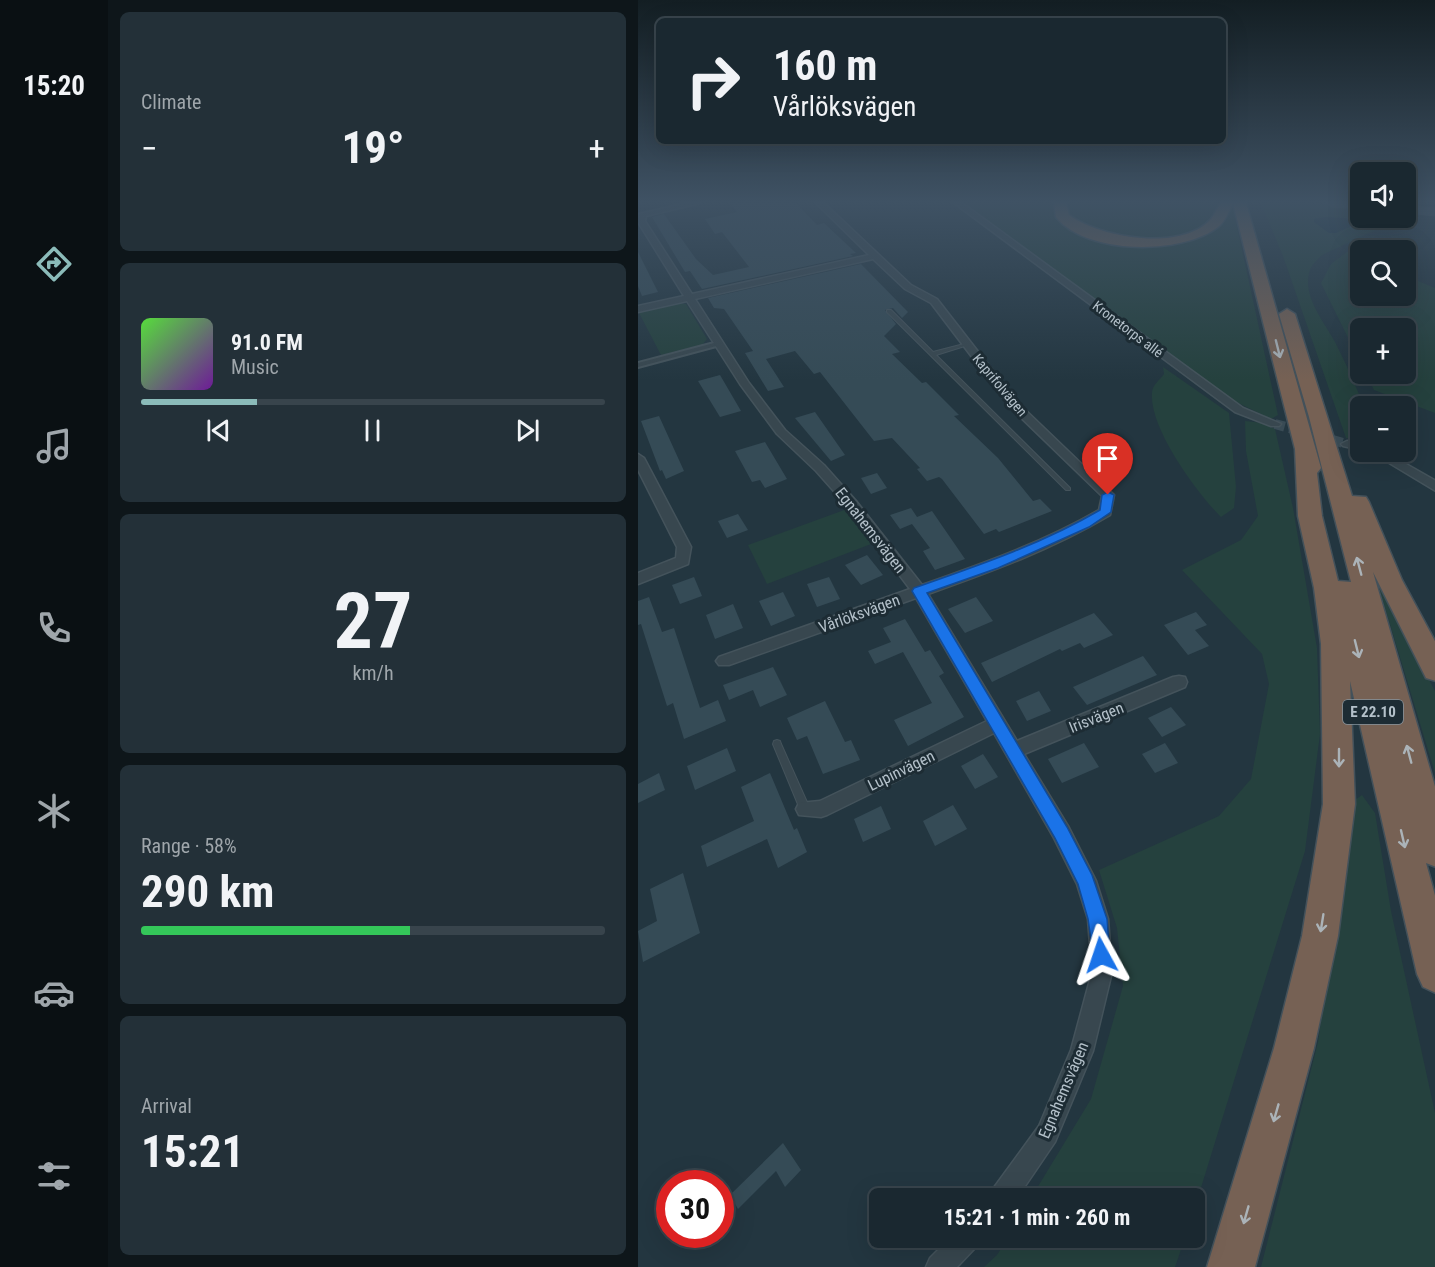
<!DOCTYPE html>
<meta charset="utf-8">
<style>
:root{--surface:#1a2830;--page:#233038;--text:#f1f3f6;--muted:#9fa6ab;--line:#38444c;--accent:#8bbbb9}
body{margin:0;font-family:"Roboto Condensed",sans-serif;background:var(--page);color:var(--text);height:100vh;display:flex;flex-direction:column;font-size:22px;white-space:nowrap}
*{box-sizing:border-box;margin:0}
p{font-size:20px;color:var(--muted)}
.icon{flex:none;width:33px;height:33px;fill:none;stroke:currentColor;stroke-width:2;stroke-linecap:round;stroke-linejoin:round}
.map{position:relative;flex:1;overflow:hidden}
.sheet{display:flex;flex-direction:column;gap:12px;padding:12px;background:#0e161a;width:530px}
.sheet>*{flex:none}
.hud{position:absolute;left:18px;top:18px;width:570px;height:126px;border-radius:9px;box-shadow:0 6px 24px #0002,0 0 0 2px var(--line);background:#1a2830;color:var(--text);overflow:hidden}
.tools{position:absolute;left:712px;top:162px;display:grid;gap:12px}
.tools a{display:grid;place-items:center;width:66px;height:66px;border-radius:9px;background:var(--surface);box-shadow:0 6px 24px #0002,0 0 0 2px var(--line);font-size:30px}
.speed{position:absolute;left:18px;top:1170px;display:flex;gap:12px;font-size:30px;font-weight:700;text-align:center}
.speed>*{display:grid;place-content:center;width:78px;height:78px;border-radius:50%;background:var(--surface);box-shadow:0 6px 24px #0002,0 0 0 2px var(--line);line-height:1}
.speed .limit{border:9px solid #d22;background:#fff;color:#111}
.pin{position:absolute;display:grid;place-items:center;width:51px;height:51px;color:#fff;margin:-62px -26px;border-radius:50% 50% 50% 0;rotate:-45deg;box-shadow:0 0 6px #0007}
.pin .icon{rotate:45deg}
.me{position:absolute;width:66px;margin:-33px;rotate:355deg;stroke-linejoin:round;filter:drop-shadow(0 0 4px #0008)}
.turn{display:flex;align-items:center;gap:21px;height:126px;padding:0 18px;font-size:27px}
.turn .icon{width:78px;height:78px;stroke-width:2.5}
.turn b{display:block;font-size:42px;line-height:51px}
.big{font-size:45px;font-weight:700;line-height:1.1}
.sheet .widget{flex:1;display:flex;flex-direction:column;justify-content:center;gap:9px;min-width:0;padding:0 21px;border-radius:9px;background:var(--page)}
.sheet .dial{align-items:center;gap:0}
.dial b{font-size:78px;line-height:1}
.song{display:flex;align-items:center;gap:18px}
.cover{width:72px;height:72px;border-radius:9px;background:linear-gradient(135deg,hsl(110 70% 55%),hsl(280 70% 35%))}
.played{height:6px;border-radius:3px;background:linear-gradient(90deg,var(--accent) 25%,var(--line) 25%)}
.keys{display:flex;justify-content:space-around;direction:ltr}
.heat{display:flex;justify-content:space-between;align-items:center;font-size:33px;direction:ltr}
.charge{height:9px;border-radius:4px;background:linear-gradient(90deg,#34c759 58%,var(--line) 0)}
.trip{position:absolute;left:231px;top:1188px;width:336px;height:60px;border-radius:9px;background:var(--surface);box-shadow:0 6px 24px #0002,0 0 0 2px var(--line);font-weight:700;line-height:60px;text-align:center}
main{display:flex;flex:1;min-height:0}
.tab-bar{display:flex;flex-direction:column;width:108px;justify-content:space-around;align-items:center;background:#0a1013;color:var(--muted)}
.tab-bar .icon{width:42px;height:42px}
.tab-bar .selected{color:var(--accent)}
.tab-bar b{font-size:27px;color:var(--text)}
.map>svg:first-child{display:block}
.green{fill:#25413e}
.water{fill:#162f3e}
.building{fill:#354b56}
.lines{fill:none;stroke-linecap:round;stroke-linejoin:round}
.minor-tunnel{stroke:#394b55;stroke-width:10;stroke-dasharray:10 5;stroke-linecap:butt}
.service-casing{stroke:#44535b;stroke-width:2}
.pedestrian-casing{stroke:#44535b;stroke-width:4}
.minor-casing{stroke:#44535b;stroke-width:3}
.secondary-casing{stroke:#44535b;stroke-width:3}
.motorway-casing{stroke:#43515a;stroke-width:3}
.service{fill:#38474f;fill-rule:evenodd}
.pedestrian{fill:#38474f;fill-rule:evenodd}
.minor{fill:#38474f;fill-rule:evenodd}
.secondary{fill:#455763;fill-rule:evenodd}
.motorway{fill:#766154;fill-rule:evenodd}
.oneway{stroke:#abb3b8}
.route{fill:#1a73e8;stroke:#114b97;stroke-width:1.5}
.labels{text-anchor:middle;stroke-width:6;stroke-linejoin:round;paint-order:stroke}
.far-street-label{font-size:14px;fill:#b4c1ca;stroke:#1d2c34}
.shield{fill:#1d2c34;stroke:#87949d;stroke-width:1.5}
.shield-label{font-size:15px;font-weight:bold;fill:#b4c1ca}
.street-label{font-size:16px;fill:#b4c1ca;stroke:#1d2c34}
</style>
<main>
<nav class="tab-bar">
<b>15:20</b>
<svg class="icon selected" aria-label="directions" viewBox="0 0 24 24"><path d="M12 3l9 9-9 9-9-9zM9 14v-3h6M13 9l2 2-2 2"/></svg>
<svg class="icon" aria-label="music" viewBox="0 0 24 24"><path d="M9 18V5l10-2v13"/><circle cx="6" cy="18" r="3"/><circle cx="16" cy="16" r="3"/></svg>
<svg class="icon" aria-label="phone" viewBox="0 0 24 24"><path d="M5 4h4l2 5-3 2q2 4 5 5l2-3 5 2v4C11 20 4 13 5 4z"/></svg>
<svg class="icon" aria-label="climate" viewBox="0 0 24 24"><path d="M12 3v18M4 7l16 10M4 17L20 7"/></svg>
<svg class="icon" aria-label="car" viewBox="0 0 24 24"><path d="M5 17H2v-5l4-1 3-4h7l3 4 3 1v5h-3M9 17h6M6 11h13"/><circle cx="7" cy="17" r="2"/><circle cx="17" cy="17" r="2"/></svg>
<svg class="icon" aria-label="filters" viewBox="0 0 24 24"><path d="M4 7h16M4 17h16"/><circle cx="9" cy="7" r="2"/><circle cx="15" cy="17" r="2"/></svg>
</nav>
<section class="sheet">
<div class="widget"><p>Climate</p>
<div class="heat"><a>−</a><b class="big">19°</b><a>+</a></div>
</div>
<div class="widget">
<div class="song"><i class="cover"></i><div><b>91.0 FM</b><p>Music</p></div></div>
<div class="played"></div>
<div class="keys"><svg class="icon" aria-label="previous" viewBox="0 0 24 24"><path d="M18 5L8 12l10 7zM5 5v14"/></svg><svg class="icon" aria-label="pause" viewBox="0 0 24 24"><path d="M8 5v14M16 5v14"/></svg><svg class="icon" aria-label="next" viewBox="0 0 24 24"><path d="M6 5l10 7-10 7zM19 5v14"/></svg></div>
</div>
<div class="widget dial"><b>27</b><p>km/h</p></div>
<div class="widget"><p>Range · 58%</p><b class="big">290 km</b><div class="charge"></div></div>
<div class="widget"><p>Arrival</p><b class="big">15:21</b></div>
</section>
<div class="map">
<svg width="798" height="1267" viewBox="0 0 798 1267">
<rect width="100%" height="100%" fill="#233640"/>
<!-- green -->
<g class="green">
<path d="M324,203H417L416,214L430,227L474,242L561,237L584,224L594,204L640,415L633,419L590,398Z"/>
<path d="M426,203H584V206L567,228L535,238L494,240L438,225L424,207Z"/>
<path d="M623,203H665L723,208V218H764L684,255C679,260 673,265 671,273C665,298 687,323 697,342C708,363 717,385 726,406H723V438H708L645,256Z"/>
<path d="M709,252L723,258V296H768V276L797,288V413L736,390L728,374H768V328H723V364L683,283L693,264Z"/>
<path d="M36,303L48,304L69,339L64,345L23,355L0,311Z"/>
<path d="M525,367L591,413L598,487L596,508L583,517C559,493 511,428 514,393C514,385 522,380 526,374Z"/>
<path d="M607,421L626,423L637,429L655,508L679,648L682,734L667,851L557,1207L556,1198H393L453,1099L485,986L479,928L461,870L581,816L613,779L631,684L624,654L544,570L603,540L620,516L608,451Z"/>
<path d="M209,509L233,544L129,584L110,545Z"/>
<path d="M737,575L797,691V773Z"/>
<path d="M724,795L737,813L753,911L797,1113V1267H623L680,1042L714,802Z"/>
<path d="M370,1238H547L537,1267H346L359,1255Z"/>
</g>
<!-- water -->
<path class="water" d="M688,217L720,219L725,221L698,233H691L676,222V219Z"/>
<!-- building -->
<g class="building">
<path d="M92,203H158L179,225L186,223L218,253L212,254L215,256L64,289L52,271L47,272L14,217L26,214L58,259L75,275L111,267L84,232L77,234L67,219L99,212Z"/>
<path d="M0,252L20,292L4,296L0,286Z"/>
<path d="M223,264L270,312L264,318L255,308L247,310L258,324L246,336L262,352L254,354L284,383L288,382L321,415L316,416L360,458L395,501L402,499L414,511L361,532L358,529L346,534L304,479L301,477L289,481L279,469L282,468L254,438L236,441L182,372L176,374L157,351L128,359L146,387L130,391L107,353L115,351L86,309L76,308L70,298Z"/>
<path d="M82,375L103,411L82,417L60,381Z"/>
<path d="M177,412L207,455L193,461L157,418Z"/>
<path d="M21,416L46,471L28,479L24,470L22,471L3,421Z"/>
<path d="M127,442L149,479L127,488L122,480L114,482L97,451Z"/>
<path d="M239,473L249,488L233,494L223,478Z"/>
<path d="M273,508L279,517L294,511L327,559L297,570L285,551L292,548L274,524L262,529L252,515Z"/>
<path d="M100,514L110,530L89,538L80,521Z"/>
<path d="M229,555L245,575L223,585L207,565Z"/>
<path d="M56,577L64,596L42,604L34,585Z"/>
<path d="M191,577L202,599L179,607L169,584Z"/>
<path d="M145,592L157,616L133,626L121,601Z"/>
<path d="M11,597L24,632L36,628L62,708L80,700L88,721L46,739L35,703L29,706L3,624L0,625V601Z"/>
<path d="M338,597L355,621L327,633L310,609Z"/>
<path d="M95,604L105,628L77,639L68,615Z"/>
<path d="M558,612L569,625L557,630L571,646L550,655L526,625Z"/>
<path d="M456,613L475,635L446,648L442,643L424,651L422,649L354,682L343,663Z"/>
<path d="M267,619L287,652L292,650L306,673L301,676L326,717L270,746L256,720L294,703L265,652L237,664L230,651L253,642L245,628Z"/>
<path d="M505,656L519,675L449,705L435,687Z"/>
<path d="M135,667L149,695L122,707L115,690L91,700L85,685Z"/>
<path d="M401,691L413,711L389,721L378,701Z"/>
<path d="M187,701L207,742L213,740L222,760L185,774L169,736L159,740L149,718Z"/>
<path d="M533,707L548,725L524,737L510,718Z"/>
<path d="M446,743L461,767L424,783L410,759Z"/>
<path d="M527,743L540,763L517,773L504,754Z"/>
<path d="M89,748L98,771L57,790L49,766Z"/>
<path d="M345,754L360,777L337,789L323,766Z"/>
<path d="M21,773L27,790L0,803V784Z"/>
<path d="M132,773L156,830L159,828L169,852L140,868L129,839L69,867L63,846L116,821L103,787Z"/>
<path d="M315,805L329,829L297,846L285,821Z"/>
<path d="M243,806L253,829L225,842L216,819Z"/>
<path d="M45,873L62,933L5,962L0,931L19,921L12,889Z"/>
<path d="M145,1143L163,1170L147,1187L138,1171L100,1209L92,1195Z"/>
</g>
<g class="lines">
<!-- minor-tunnel -->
<path class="minor-tunnel" d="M637,424L709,444"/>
<defs>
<g id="service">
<path d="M249,310H253L295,352L330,343V345L298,355L432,488V490H428L249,312Z"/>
<path d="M139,740L142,741L143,744L172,809L170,812L167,813L164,812L162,809L135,744L136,741Z"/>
</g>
<path id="pedestrian" d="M80,342L82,343V345L0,367V363Z"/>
<g id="minor">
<path d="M49,203H62L8,216L7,221L54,294L231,255L178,203H186L273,285L299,299L380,403L476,495L472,515C415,549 352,572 290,594L379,741L535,677L541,676L547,677L549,682L547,687L386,754L430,826L458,881L470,919L474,972L455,1051L417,1142L379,1198H352L355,1189L401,1126L433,1050L454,972L450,919L439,884L416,838L356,733L189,815L183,817L161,815L158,809L161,803L182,801L349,721L278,598L91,665H81L78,661L81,657L272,589L210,507L178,471L139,434L102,384L49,301L0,312V306L46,296L0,222L1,214ZM235,259L267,289L293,303L372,407L464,496L461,510C406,542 344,564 284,585L218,501L186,465L147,430L111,383L57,299Z"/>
<path d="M316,203H324L605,408L643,424L641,426H633L597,412Z"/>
<path d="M709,441L723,442V450L705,446L703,444Z"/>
<path d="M733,452H747L798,481V491Z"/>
<path d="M0,454L6,458L53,547L50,564L0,584V573L38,558L39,547L0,470Z"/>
<path d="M312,1238H342L338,1247L319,1267H288L292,1258Z"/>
</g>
<g id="secondary">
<path d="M689,203H723V208L694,206Z"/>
<path d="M768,206L798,209V215L768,212Z"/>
</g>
<path id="motorway" d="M416,203H428L431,215C462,238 544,252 573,219C577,214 579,208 583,203H608L683,468L679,473L684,516L700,581L713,582L671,417L641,314L649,309L657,314L714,496L728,497L731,502L764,580L798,643V681L788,678L735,572L798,790V867L788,863L798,899V993L785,987L779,974L712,681L717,804L700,936L676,1048L617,1267H569L636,1048L664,936L685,804L683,644L676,588L660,516L657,449L595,203C591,211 587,222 580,227C544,255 448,255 418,217Z"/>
</defs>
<!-- service casing -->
<use href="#service" class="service-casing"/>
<!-- pedestrian casing -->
<use href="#pedestrian" class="pedestrian-casing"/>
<!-- minor casing -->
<use href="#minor" class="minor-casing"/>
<!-- secondary casing -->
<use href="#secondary" class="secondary-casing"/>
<!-- motorway casing -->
<use href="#motorway" class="motorway-casing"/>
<!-- service -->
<use href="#service" class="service"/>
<!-- pedestrian -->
<use href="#pedestrian" class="pedestrian"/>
<!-- minor -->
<use href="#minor" class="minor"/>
<!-- secondary -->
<use href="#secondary" class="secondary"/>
<!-- motorway -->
<use href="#motorway" class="motorway"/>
</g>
<!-- one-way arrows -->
<defs><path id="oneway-shaft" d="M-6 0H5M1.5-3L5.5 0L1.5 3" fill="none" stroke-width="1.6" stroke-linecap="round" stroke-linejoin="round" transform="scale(1.5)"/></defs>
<g class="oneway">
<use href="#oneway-shaft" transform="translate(640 349) rotate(76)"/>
<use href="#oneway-shaft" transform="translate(721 566) rotate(-105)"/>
<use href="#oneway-shaft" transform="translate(719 649) rotate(76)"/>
<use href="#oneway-shaft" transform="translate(771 754) rotate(-105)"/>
<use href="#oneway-shaft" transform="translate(701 758) rotate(90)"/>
<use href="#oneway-shaft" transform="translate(765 839) rotate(77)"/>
<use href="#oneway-shaft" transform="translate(684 923) rotate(99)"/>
<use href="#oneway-shaft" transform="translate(638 1113) rotate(106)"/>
<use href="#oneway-shaft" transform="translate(608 1215) rotate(106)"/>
</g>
<!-- sky -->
<linearGradient id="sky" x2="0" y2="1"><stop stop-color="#131e23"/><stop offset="0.53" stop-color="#3f5264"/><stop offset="1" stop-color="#3f5264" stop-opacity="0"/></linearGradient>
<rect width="798" height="380" fill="url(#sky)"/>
<!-- route -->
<path class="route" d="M470,492L476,495L473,512L451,527L360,568L289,593L429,827L454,875L469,919L472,955L470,961L463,964L456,961L450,919L440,884L417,838L274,591L276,588C339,566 404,544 462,510L464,495Z"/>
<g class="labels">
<!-- far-street labels -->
<g class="far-street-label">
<text transform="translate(490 329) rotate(37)" y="5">Kronetorps allé</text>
<text transform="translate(362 385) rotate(50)" y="5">Kaprifolvägen</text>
</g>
<!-- shield labels -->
<rect class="shield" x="705" y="700" width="60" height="24" rx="4.5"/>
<g class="shield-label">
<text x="735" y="717">E 22.10</text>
</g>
<!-- street labels -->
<g class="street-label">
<text transform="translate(233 530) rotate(52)" y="6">Egnahemsvägen</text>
<text transform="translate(221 613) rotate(-20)" y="6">Vårlöksvägen</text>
<text transform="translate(458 717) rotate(-22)" y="6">Irisvägen</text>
<text transform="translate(263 770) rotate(-26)" y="6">Lupinvägen</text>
<text transform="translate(425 1090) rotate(-67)" y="6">Egnahemsvägen</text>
</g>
</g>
</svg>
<div class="tools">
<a><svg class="icon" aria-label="sound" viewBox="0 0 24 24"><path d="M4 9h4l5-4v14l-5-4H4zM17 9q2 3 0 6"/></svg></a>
<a><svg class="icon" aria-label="search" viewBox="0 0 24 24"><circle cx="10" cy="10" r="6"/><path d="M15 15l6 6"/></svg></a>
<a>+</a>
<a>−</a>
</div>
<div class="speed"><div class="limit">30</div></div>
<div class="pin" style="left:470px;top:495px;background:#d93025"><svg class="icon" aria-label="arrive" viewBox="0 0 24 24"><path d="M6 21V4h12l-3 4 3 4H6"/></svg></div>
<svg class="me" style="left:463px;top:955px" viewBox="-20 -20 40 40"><path d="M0-17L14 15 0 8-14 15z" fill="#1a73e8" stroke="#fff" stroke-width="4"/></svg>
<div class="trip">15:21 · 1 min · 260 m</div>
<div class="hud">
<div class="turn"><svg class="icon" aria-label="right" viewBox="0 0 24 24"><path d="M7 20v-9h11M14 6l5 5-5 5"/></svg><div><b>160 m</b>Vårlöksvägen</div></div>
</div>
</div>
</main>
